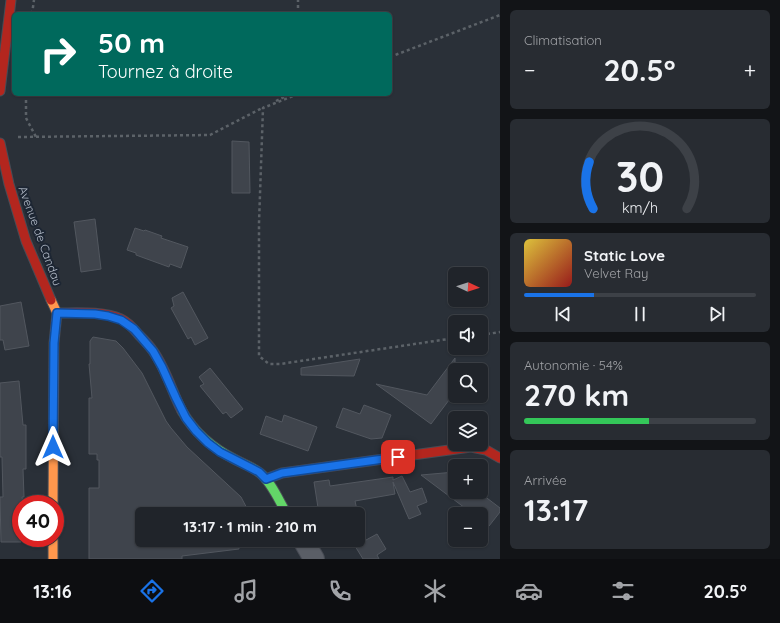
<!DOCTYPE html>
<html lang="fr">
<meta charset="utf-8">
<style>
:root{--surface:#20242a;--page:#282c32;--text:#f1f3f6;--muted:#a2a4a8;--line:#3d4147;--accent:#1a73e8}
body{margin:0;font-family:Quicksand,sans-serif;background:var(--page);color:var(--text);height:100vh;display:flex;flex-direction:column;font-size:15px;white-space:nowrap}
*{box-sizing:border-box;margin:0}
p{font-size:13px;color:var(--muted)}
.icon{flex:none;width:22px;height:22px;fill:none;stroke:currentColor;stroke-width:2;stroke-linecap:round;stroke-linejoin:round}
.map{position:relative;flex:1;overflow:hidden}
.panel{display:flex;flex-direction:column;gap:10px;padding:10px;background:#121417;width:280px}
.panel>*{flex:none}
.guide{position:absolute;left:12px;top:12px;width:380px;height:84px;border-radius:6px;box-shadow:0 1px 3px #0004,0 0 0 1px var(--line);background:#00695c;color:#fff;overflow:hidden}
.needle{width:26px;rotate:94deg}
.buttons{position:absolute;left:448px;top:267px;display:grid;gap:8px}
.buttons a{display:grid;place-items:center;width:40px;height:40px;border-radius:6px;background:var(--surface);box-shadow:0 1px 3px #0004,0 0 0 1px var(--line);font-size:20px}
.speed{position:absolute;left:12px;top:495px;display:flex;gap:8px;font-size:20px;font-weight:700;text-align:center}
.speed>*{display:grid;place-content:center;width:52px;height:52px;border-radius:50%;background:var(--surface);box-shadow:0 1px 3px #0004,0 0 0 1px var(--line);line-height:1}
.speed .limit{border:6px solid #d22;background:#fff;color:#111}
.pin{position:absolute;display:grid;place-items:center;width:34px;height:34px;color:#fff;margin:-17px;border-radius:8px;box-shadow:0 2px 6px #0006}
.me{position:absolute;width:44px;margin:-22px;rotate:0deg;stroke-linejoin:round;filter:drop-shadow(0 0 3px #0008)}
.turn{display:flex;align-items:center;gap:14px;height:84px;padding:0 20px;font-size:18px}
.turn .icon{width:52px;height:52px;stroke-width:2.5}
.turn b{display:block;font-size:28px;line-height:34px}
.big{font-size:30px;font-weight:700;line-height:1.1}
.panel .tile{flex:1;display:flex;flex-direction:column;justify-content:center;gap:6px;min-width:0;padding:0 14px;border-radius:6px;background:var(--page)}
.panel .dial{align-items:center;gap:0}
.dial svg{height:104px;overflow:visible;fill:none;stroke:var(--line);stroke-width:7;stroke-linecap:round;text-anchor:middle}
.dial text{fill:var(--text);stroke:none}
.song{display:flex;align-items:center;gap:12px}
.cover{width:48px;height:48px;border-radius:6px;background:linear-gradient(135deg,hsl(50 70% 55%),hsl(0 70% 35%))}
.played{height:4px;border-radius:2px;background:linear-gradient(90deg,var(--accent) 30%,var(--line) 30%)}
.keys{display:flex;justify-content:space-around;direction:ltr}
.heat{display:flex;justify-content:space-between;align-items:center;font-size:22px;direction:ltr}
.charge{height:6px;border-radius:3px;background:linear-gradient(90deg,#34c759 54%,var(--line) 0)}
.trip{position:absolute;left:135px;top:507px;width:230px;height:40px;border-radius:6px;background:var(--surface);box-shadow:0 1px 3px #0004,0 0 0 1px var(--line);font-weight:700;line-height:40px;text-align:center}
.tab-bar{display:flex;height:64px;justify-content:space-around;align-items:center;background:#0d0e11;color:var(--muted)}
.tab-bar .icon{width:28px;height:28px}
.tab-bar .current{color:var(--accent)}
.tab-bar b{font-size:18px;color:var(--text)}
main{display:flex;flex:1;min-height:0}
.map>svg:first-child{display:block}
.building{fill:#3f444c;stroke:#52575f}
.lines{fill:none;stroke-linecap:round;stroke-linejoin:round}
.street-casing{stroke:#484c55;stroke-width:22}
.fast-casing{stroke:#484c55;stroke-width:11}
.slow-casing{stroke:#484c55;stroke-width:11}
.jam-casing{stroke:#484c55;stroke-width:11}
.path{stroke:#5c6268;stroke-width:2.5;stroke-dasharray:3 3;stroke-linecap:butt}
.street{stroke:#5a5e66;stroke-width:20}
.fast{stroke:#63d668;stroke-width:9}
.slow{stroke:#ff974d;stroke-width:9}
.jam{stroke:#b3261e;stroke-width:9}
.route-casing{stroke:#114b97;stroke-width:10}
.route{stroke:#1a73e8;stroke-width:7}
.labels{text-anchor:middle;stroke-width:4;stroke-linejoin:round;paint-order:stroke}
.street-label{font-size:12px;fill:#b4bcc9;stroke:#1d2633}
</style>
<main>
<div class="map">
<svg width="500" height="559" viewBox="0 0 500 559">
<rect width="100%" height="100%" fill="#2a3038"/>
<!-- building -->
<g class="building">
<path d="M232,141L249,142L250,193H232Z"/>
<path d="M95,219L101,269L81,272L74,222Z"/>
<path d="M135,228L144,231L145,230L162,236L161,238L188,247L181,268L170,264L169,267L136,255V253L127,250Z"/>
<path d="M183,292L208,338L195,345L191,337L188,339L171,308L174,306L172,298Z"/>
<path d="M21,302L29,346L5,350L3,340H0V306Z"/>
<path d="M93,337L116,341L123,348L142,373L166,421L171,428L187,447L241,497L250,514H142V540H238L239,549L182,556V559H89V488H99V460H97V454H89V398H92L89,364H90V341Z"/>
<path d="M455,358V392L431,424L376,384L427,395Z"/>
<path d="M360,359L354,376L301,375V368Z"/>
<path d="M210,368L243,409L231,418L226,412L223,414L200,386L204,384L199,377Z"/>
<path d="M19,381L23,425H26V469H23L24,497H22L23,504H21V542H1L0,497H3L2,457H0V383Z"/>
<path d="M364,405L391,415L382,438L371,439L336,427L343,408L360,414Z"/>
<path d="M284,415L317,427L308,451L260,434L266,416L282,422Z"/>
<path d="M455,472V492H479L500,508V512L489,526L481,520V514H473L421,475Z"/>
<path d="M402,476L410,492L422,488L427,502L417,506L421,514L409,519L393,482L395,494L355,501L357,510L330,514H319L314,482L329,480L330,486L393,477V480Z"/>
<path d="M377,534L386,549L377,555L379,559H363L355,546Z"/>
</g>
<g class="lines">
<defs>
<path id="street" d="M303,540L314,559"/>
<path id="fast" d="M182,411C195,434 214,449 236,460C244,464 254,468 260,473C272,483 279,501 287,514"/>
<g id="slow">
<path d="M51,300L57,313L54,343L53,504"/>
<path d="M53,538V559"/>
</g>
<g id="jam">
<path d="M0,91L11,0"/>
<path d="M0,143L9,184L26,241L51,300"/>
<path d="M57,313C76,313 104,311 121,319C128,322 134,329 139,335C144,340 149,345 153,351C166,369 172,392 182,411"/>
<path d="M266,479L282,473L471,447L486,450L500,458"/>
</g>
</defs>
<!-- street casing -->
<use href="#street" class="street-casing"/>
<!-- fast casing -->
<use href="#fast" class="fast-casing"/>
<!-- slow casing -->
<use href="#slow" class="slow-casing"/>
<!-- jam casing -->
<use href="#jam" class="jam-casing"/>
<!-- path -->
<g class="path">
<path d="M32,14L34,0"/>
<path d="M298,14V0"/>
<path d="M390,57L500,15"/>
<path d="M26,94V118L36,137"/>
<path d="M298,94L263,108L259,223V356L269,364H280L455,338"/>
<path d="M276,101L286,96L287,94"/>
<path d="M18,137L210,135L264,107"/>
<path d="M481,335L500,332"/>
</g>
<!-- street -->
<use href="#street" class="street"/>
<!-- fast -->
<use href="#fast" class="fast"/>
<!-- slow -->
<use href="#slow" class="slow"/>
<!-- jam -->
<use href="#jam" class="jam"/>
</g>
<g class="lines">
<defs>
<path id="route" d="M53,447L54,343L57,313L95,314L108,316L121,320L134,329L153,351L162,367L176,398L186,418L196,431L208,443L220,452L259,472L266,479L282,473L398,457"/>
</defs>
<!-- route casing -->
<use href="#route" class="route-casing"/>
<!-- route -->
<use href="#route" class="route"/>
</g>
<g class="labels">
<!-- street labels -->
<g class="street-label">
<text transform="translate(40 236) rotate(70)" y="4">Avenue de Candau</text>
</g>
</g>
</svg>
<div class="buttons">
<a><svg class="needle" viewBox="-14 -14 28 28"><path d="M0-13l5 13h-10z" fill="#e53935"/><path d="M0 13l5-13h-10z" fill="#a2a4a8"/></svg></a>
<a><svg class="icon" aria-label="sound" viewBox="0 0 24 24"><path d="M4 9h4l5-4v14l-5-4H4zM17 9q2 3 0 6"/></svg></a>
<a><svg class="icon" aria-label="search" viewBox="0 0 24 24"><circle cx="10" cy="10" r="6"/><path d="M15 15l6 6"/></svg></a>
<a><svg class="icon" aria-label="layers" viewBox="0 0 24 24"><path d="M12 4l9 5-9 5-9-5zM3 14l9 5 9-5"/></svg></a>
<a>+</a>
<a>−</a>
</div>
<div class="speed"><div class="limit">40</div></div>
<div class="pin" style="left:398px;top:457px;background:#d93025"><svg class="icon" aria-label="arrive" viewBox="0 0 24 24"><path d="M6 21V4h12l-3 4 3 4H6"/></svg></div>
<svg class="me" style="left:53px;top:447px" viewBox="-20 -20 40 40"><path d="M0-17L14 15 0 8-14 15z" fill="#1a73e8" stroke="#fff" stroke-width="4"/></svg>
<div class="trip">13:17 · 1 min · 210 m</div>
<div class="guide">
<div class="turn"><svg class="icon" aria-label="right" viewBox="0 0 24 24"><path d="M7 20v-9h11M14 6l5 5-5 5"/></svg><div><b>50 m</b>Tournez à droite</div></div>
</div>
</div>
<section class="panel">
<div class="tile"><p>Climatisation</p>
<div class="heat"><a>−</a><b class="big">20.5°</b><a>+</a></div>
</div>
<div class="tile dial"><svg viewBox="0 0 100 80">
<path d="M14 69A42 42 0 1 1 86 69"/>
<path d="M14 69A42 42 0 0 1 11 33" stroke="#1a73e8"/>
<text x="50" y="56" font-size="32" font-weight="700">30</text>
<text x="50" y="72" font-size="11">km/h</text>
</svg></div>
<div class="tile">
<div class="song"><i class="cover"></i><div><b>Static Love</b><p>Velvet Ray</p></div></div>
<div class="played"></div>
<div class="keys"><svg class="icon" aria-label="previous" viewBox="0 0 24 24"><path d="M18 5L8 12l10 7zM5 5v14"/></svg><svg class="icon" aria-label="pause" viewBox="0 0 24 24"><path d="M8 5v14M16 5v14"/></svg><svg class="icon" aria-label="next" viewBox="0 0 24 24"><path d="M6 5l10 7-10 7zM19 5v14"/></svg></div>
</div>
<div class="tile"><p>Autonomie · 54%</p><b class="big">270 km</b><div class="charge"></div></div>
<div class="tile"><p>Arrivée</p><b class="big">13:17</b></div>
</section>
</main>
<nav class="tab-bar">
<b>13:16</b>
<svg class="icon current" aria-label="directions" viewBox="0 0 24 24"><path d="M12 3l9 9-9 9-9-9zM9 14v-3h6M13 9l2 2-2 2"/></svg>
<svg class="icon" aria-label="music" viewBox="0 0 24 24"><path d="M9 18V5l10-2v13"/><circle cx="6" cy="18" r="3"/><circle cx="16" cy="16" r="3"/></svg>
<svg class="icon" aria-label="phone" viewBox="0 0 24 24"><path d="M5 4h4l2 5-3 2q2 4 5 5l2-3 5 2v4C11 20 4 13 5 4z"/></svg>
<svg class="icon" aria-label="climate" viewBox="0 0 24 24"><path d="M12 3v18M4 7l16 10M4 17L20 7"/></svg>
<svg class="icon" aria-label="car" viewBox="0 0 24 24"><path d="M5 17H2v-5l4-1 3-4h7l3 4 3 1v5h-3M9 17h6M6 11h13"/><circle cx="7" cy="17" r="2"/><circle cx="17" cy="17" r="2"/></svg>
<svg class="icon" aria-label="filters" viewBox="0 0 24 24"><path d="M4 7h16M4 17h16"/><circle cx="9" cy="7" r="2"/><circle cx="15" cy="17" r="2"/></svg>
<b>20.5°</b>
</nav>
